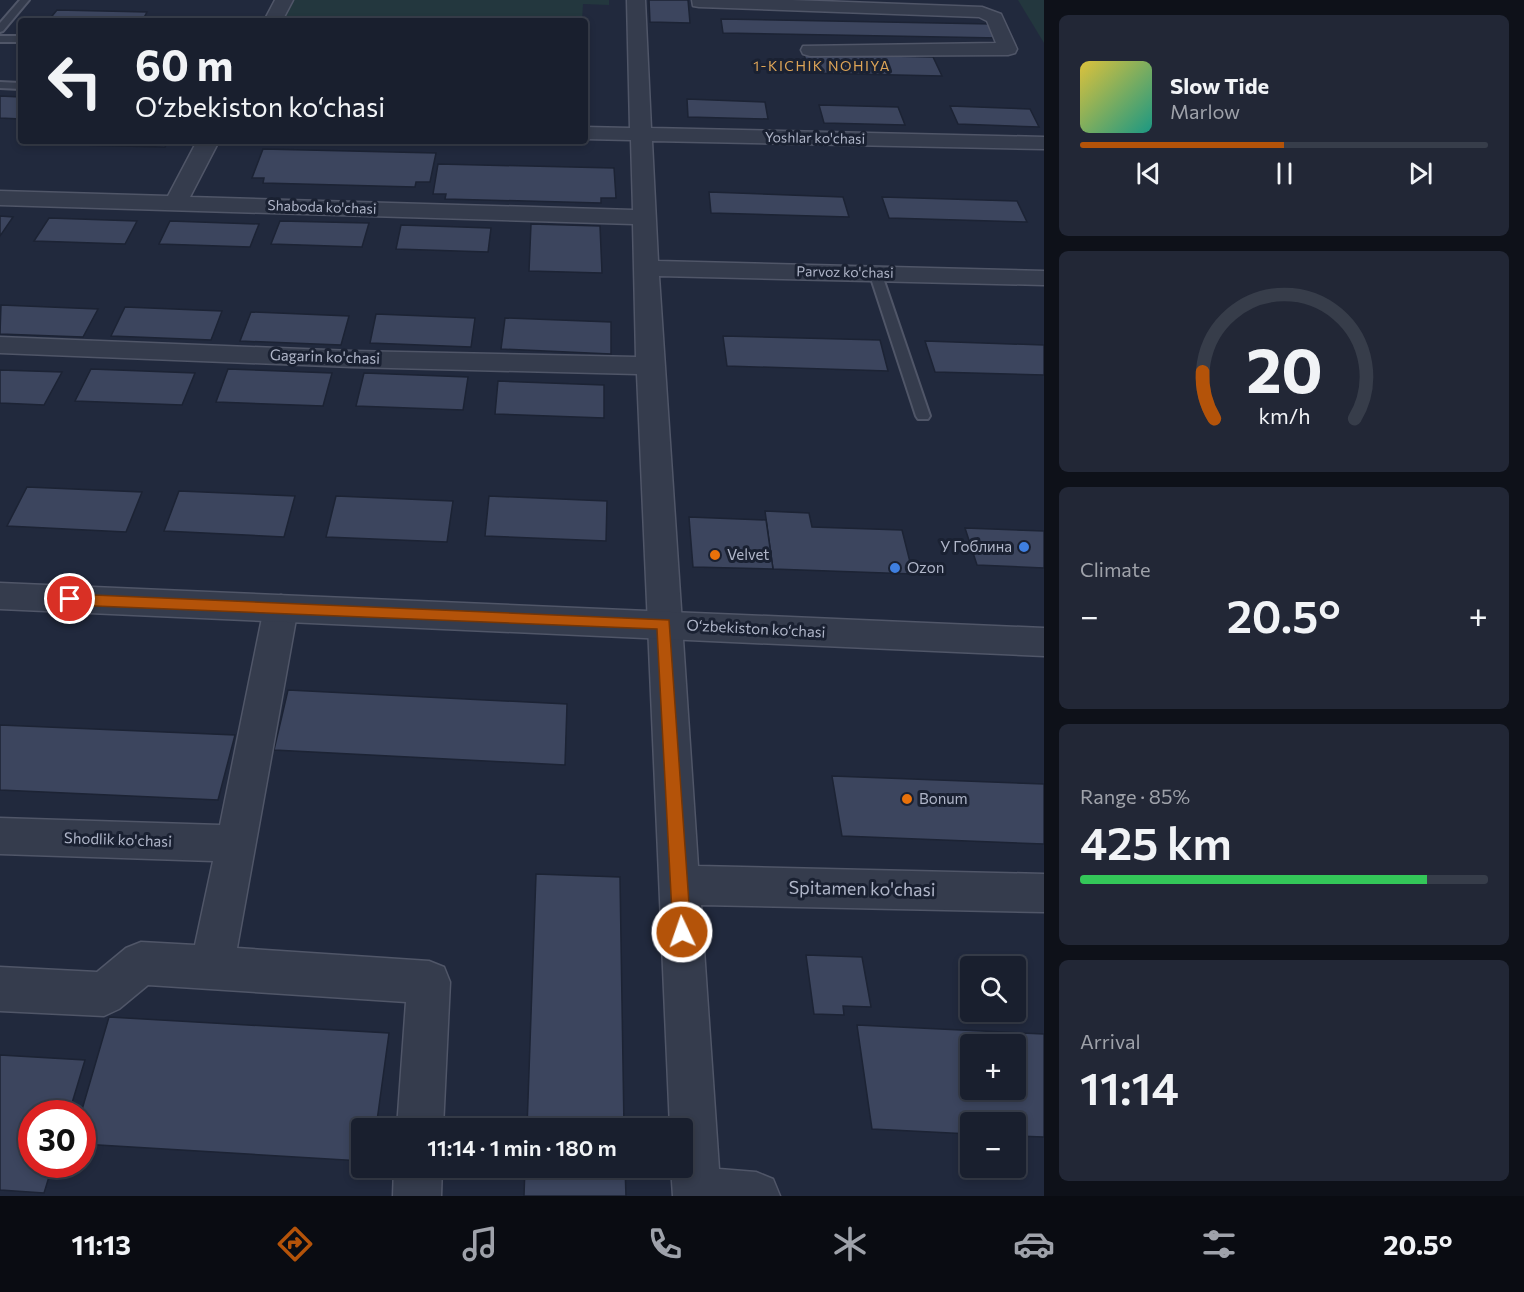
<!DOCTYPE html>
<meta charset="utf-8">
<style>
:root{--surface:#191f2e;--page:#222736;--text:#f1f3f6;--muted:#9fa2aa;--line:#373d4a;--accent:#b45309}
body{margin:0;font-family:Commissioner,sans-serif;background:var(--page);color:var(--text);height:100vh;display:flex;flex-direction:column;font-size:22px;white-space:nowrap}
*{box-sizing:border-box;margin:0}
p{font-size:20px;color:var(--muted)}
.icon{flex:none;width:33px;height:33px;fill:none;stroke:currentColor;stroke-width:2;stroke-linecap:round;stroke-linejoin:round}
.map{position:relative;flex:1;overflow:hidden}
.details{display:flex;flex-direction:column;gap:15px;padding:15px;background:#0e1119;width:480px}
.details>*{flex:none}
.top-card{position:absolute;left:18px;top:18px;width:570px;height:126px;border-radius:6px;box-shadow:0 3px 9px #0003,0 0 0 2px var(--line);background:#191f2e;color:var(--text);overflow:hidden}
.controls{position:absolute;left:960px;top:956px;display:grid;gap:12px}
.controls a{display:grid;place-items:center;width:66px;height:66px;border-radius:6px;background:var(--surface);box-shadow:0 3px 9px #0003,0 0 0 2px var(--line);font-size:30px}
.speed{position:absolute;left:18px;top:1100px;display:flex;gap:12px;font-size:30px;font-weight:700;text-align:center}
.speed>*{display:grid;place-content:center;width:78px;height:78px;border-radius:50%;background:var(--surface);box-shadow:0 3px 9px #0003,0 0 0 2px var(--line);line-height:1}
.speed .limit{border:9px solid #d22;background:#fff;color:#111}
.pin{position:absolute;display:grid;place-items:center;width:51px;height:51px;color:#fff;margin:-26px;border:3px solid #fff;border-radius:50%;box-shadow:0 2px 6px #0007}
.me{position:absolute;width:66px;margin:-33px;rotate:357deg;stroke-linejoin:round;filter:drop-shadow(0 0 4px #0008)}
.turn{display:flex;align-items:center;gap:21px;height:126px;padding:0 18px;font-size:27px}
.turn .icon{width:78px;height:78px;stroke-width:2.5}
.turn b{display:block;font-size:42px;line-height:51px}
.big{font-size:45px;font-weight:600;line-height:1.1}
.details .widget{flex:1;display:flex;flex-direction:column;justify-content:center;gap:9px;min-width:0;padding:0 21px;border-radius:9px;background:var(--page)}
.details .dial{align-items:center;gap:0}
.dial svg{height:156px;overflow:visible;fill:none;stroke:var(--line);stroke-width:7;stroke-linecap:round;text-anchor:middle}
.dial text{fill:var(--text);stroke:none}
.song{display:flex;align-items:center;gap:18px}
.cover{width:72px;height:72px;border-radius:9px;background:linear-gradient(135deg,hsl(50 70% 55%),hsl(170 70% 35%))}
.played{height:6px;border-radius:3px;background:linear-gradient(90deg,var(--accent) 50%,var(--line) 50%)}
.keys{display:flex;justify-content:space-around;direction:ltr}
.heat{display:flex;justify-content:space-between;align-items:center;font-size:33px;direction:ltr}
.charge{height:9px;border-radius:4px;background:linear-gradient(90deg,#34c759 85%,var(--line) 0)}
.trip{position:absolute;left:351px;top:1118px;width:342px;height:60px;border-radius:6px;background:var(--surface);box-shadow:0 3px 9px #0003,0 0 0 2px var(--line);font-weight:600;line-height:60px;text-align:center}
.tab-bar{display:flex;height:96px;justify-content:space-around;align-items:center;background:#0a0c12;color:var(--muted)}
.tab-bar .icon{width:42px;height:42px}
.tab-bar .selected{color:var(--accent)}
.tab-bar b{font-size:27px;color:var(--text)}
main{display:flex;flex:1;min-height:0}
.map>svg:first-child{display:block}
.green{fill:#23373e}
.building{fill:#3c455e;stroke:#1c2334;stroke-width:1.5;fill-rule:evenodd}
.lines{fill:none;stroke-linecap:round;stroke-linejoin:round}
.service-casing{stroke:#505668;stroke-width:4}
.minor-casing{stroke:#505668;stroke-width:3}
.tertiary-casing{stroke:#505668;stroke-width:3}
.service{fill:#353c4d;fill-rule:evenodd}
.minor{fill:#353c4d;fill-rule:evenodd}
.tertiary{fill:#353c4d;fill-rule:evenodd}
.route{fill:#b45309;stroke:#753606;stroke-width:1.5}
.shop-dot{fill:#3f7fe0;stroke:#1a2132;stroke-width:2}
.food-dot{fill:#e8710a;stroke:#1a2132;stroke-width:2}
.labels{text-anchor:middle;stroke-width:6;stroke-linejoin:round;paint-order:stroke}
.far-neighbourhood-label{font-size:14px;letter-spacing:1.5px;fill:#dda457;stroke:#1a2132}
.far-street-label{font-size:14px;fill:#b0b6c9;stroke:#1a2132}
.street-label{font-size:15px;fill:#b0b6c9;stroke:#1a2132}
.poi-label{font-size:15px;fill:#b0b6c9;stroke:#1a2132;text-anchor:start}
.near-street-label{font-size:18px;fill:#b0b6c9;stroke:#1a2132}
</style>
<main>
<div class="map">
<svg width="1044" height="1196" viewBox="0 0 1044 1196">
<rect width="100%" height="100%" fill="#21293d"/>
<!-- green -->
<g class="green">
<path d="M294,0H609V5L583,4L582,21H284Z"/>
<path d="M1018,0H1044V43Z"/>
</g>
<!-- building -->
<g class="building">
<path d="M649,0H688L690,23L650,22Z"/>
<path d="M57,10L147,12L142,21H48Z"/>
<path d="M721,19L992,24L1000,38L723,33Z"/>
<path d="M804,54L933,57L942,76L809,73Z"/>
<path d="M0,96L21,97V119L0,118Z"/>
<path d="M687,99L765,102L768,119L688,117Z"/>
<path d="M819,105L898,107L905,125L824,123Z"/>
<path d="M950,106L1030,109L1039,127L958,124Z"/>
<path d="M81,141H168L165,147L78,145Z"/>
<path d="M263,149L436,153L430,182H416L415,187L263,183L264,178H252Z"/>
<path d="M438,164L614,168L616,198H601V203L445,199L446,194H433Z"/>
<path d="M709,192L843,197L849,217L711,213Z"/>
<path d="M882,197L1017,201L1027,222L889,218Z"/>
<path d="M0,216L13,217L0,236Z"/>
<path d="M49,218L137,221L125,244L34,241Z"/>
<path d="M170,221L259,224L250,247L159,244Z"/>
<path d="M280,221L369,223L362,247L271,244Z"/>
<path d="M531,224L600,226L602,273L529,271Z"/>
<path d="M401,225L491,228L488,252L396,249Z"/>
<path d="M1,305L98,309L83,337L0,334Z"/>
<path d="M125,307L222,311L211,340L111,336Z"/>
<path d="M251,312L349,316L341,345L240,341Z"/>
<path d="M376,314L475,318L471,347L370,343Z"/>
<path d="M505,318L611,322V354L501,349Z"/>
<path d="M723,336L880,340L888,371L727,366Z"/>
<path d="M925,341L1044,345V375L935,372Z"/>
<path d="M91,369L195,373L182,405L75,401Z"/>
<path d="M228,369L332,373L323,406L216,402Z"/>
<path d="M0,370L62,372L44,405L0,403Z"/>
<path d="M364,373L468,377L463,410L356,406Z"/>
<path d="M498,381L604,385V418L495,414Z"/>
<path d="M27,487L142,492L126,532L7,526Z"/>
<path d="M179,491L295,496L284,537L164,531Z"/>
<path d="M336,496L453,501L447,542L326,537Z"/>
<path d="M489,496L607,501L606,541L485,536Z"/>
<path d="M765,511L809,513L812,527L902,530L913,574L773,569Z"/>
<path d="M689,517L766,520L773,569L693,567Z"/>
<path d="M965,528L1044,531V568L977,565Z"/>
<path d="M288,690L567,704L565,765L274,750Z"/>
<path d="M0,725L235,735L218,800L0,790Z"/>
<path d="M832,776L1044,784V844L842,836Z"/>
<path d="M536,874L620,877L624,1128H527Z"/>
<path d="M806,955L862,957L871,1007L843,1006L844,1015L814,1014Z"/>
<path d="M109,1017L389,1033L376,1128H362V1161L82,1144V1113H81Z"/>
<path d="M857,1025L1044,1034V1137L1016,1136V1122H970V1134L872,1129ZM970,1044H1016V1089H970Z"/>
<path d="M0,1055L85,1060L69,1113H32V1164H53L44,1193L0,1190Z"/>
<path d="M525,1167H625L626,1196H524Z"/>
</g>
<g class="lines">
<defs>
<g id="service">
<path d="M20,0H29L3,31L0,32V23Z"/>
<rect x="0" y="36" width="21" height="6"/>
<path d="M0,82L21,83V89L0,88Z"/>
<path d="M875,268L881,272L930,416L928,419H918L916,416L869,272Z"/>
</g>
<g id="minor">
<path d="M275,0H293L282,21H264Z"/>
<path d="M627,0H645L651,128L1044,137V149L652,141L658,261L1044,271V285L659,276L698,866L1044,874V912L701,905L719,1169L756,1172L773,1179L780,1196H673L671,1167H682V1128H670L637,374L352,367L0,353V337L352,351L636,357L633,224L0,205V191L168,196L197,141H219L190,197L633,210L631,140L585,139V127L630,128Z"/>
<path d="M692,0H792L982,7L1001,14L1017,49L1015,53L1008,55L810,56L803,54L801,50L803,46L996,43L987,21L979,17L699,7L693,6Z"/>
<path d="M281,595L293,599L298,608L237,948L429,961L444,967L450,982L443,1128H397L406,1002L148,985L119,1009L104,1016L0,1011V967L97,972L126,948L141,942L195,945L213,861L0,854V818L220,825L264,608L269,599Z"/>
<path d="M394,1167H442L441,1196H393Z"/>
</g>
<path id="tertiary" d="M0,583L1044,628V656L0,609Z"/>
</defs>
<!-- service casing -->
<use href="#service" class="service-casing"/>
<!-- minor casing -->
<use href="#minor" class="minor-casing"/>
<!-- tertiary casing -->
<use href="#tertiary" class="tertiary-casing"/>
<!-- service -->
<use href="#service" class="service"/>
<!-- minor -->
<use href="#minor" class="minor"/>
<!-- tertiary -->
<use href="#tertiary" class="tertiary"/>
</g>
<!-- route -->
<path class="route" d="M70,594L669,620L691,932L688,938L682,940L676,938L673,932L657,629L70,605L63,599Z"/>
<!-- markers -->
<g class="shop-dot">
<circle cx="1024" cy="547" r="6"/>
<circle cx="895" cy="568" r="6"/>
</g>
<g class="food-dot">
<circle cx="715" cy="555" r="6"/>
<circle cx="907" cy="799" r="6"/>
</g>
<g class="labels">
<!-- far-neighbourhood labels -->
<g class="far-neighbourhood-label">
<text x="822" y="71">1-KICHIK NOHIYA</text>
</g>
<!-- far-street labels -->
<g class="far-street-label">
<text transform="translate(815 138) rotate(1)" y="5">Yoshlar ko'chasi</text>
<text transform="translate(322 207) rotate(2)" y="5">Shaboda ko'chasi</text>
<text transform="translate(845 272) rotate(1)" y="5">Parvoz ko'chasi</text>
</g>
<!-- street labels -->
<g class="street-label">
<text transform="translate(325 357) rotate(2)" y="5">Gagarin ko'chasi</text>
<text transform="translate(756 629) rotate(3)" y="5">O‘zbekiston ko‘chasi</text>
<text transform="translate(118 840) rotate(2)" y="5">Shodlik ko'chasi</text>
</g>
<!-- poi labels -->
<g class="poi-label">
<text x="1012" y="552" text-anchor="end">У Гоблина</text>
<text x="727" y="560">Velvet</text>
<text x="907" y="573">Ozon</text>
<text x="919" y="804">Bonum</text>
</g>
<!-- near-street labels -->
<g class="near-street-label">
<text transform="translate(862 889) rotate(1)" y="6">Spitamen ko'chasi</text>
</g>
</g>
</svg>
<div class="controls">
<a><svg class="icon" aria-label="search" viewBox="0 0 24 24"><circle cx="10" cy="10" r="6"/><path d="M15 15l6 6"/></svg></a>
<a>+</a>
<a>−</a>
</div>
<div class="speed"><div class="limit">30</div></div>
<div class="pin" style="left:70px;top:599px;background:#d93025"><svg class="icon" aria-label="arrive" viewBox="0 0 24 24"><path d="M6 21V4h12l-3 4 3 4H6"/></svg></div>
<svg class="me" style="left:682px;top:932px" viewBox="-20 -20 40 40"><circle r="17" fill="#b45309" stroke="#fff" stroke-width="3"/><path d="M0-11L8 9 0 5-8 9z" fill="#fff"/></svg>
<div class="trip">11:14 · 1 min · 180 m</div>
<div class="top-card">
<div class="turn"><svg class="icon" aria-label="left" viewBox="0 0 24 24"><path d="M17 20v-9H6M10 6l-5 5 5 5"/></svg><div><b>60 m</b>O‘zbekiston ko‘chasi</div></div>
</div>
</div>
<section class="details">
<div class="widget">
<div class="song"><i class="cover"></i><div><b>Slow Tide</b><p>Marlow</p></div></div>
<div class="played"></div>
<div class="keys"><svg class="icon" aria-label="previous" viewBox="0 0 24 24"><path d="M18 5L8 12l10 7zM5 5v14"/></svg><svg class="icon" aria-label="pause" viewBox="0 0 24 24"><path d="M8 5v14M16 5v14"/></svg><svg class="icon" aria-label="next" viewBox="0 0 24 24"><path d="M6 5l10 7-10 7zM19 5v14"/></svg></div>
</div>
<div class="widget dial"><svg viewBox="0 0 100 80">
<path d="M14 69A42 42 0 1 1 86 69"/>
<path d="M14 69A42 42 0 0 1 8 45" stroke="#b45309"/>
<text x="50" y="56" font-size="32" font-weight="700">20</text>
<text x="50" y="72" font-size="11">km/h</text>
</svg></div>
<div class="widget"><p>Climate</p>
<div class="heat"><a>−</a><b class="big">20.5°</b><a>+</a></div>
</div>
<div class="widget"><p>Range · 85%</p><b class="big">425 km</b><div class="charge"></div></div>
<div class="widget"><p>Arrival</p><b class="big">11:14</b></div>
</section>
</main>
<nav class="tab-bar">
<b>11:13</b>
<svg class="icon selected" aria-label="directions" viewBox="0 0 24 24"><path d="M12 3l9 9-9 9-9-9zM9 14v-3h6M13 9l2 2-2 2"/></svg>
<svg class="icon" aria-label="music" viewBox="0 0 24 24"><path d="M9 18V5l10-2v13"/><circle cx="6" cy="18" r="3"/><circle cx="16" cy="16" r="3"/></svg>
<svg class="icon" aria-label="phone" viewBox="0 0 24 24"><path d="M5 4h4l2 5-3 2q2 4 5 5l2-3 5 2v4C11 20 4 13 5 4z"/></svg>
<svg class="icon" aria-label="climate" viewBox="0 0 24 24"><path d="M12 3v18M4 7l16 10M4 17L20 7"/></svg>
<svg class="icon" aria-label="car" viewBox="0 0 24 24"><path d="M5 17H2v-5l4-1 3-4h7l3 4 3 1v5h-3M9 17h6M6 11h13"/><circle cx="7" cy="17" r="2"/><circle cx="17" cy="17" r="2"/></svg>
<svg class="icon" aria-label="filters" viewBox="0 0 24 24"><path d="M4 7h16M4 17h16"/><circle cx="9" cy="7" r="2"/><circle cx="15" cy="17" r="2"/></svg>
<b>20.5°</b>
</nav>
